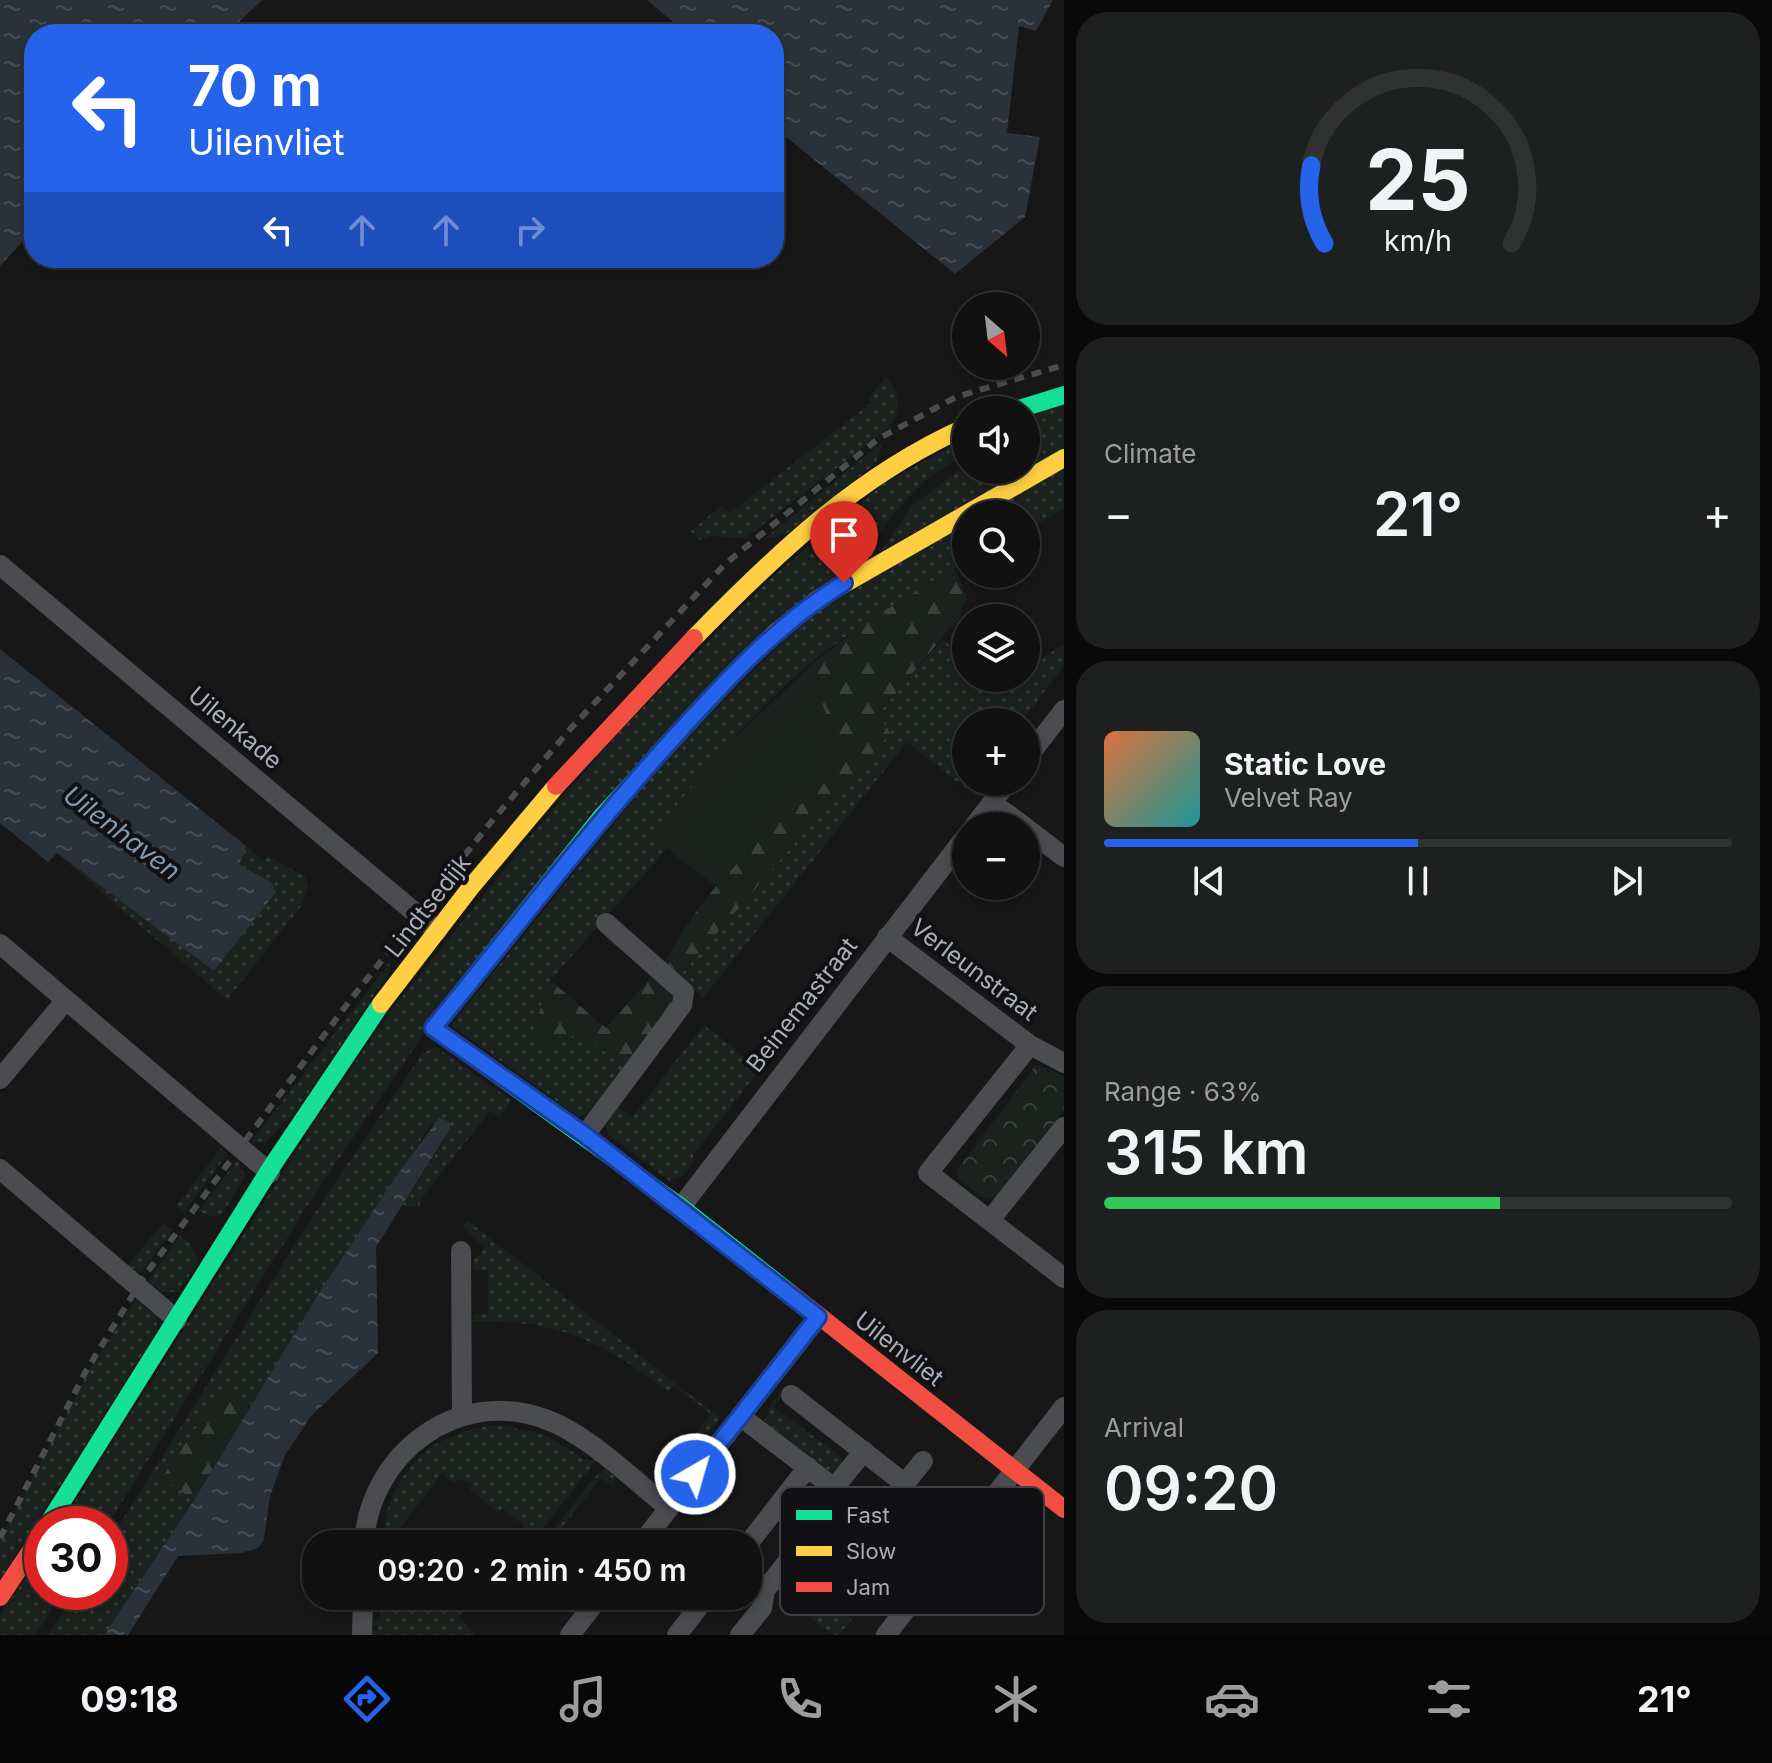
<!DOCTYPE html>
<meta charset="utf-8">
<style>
:root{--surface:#111;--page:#1e1f1f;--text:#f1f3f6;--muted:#9c9d9f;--line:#303131;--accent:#2563eb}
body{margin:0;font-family:Inter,sans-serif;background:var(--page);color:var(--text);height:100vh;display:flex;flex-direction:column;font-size:30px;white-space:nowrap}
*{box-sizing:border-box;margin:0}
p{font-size:26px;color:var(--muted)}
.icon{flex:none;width:44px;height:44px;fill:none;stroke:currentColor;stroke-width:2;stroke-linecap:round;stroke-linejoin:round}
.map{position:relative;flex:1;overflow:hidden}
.side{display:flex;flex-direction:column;gap:12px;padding:12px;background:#090909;width:708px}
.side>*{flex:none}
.guide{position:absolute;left:24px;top:24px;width:760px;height:244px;border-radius:32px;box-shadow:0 4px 12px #0003,0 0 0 2px var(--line);background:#2563eb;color:#fff;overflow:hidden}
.needle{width:52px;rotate:152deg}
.buttons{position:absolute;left:952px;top:292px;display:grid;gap:16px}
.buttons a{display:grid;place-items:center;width:88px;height:88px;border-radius:50%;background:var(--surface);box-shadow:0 4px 12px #0003,0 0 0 2px var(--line);font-size:40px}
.speed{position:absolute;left:24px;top:1506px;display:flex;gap:16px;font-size:40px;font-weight:700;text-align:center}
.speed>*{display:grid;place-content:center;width:104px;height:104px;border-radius:50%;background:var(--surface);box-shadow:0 4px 12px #0003,0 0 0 2px var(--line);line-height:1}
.speed .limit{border:12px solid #d22;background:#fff;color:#111}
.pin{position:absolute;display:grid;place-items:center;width:68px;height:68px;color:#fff;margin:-82px -34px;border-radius:50% 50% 50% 0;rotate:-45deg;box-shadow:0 0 8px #0007}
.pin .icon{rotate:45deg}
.me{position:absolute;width:88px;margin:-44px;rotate:38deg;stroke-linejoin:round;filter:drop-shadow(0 0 6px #0008)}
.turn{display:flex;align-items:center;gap:28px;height:168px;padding:0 32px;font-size:36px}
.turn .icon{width:104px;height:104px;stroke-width:2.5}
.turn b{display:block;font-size:56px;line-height:68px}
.lanes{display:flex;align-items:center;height:76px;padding:0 32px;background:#0003;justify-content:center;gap:40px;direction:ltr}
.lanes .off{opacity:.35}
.big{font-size:60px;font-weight:600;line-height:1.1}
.side .tile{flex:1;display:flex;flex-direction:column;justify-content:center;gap:12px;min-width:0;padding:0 28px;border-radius:32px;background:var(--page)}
.side .dial{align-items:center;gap:0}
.dial svg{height:208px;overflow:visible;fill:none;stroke:var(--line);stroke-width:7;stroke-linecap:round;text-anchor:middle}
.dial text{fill:var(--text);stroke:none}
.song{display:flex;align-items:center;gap:24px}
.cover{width:96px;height:96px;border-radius:12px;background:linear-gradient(135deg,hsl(20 70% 55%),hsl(180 70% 35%))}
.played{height:8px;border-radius:4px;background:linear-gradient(90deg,var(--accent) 50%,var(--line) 50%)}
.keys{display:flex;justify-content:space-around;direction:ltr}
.heat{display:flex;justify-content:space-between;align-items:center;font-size:44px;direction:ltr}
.charge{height:12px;border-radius:6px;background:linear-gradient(90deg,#34c759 63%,var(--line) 0)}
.trip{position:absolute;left:302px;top:1530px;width:460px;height:80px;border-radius:32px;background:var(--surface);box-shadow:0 4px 12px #0003,0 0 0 2px var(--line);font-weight:600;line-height:80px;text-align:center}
.menu{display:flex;height:128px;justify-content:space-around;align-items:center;background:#070707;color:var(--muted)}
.menu .icon{width:56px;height:56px}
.menu .selected{color:var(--accent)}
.menu b{font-size:36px;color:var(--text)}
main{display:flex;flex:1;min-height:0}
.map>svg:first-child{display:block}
.grass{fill:url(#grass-dots)}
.forest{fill:url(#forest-firs)}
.park{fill:url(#park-crowns)}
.garden{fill:#1b211c}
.water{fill:url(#water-ripples)}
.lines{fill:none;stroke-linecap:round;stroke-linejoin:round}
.street{stroke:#4b4c50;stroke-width:20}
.fast{stroke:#16e098;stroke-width:18}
.slow{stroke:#ffcf43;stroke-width:18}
.jam{stroke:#f24e42;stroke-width:18}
.rail{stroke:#4b4c4f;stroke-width:6;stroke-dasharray:10 8;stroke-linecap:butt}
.route-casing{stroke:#184099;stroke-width:20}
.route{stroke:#2563eb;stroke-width:14}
.labels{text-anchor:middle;stroke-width:8;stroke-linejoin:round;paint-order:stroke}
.street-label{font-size:24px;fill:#a8adb8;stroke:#111113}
.water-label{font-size:26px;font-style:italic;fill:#7f9bb3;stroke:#111113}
.key{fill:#111113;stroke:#3e4045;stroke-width:2}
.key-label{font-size:22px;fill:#a8adb8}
</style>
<main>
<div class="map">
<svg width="1064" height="1635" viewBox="0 0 1064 1635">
<defs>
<pattern id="grass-dots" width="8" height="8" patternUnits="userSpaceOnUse" patternTransform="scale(2)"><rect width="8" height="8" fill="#1b211c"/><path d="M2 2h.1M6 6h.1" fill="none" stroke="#393f3b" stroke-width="1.8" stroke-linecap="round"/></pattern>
<pattern id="forest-firs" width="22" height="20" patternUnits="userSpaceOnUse" patternTransform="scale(2)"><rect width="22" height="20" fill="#1b211c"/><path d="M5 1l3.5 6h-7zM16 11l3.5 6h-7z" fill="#393f3b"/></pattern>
<pattern id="park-crowns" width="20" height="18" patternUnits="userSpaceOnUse" patternTransform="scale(2)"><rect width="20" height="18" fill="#1b211c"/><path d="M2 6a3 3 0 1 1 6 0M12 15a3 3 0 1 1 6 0" fill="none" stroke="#393f3b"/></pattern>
<pattern id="water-ripples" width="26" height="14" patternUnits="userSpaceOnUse" patternTransform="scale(2)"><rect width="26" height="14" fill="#2a3239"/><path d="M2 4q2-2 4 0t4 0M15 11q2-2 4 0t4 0" fill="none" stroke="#464d54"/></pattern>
</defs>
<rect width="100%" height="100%" fill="#171717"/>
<!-- grass -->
<g class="grass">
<path d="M886,377C901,393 900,404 893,424L746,538L711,536L698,540L691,531L722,505L730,513L871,403L869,398Z"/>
<path d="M1064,405V452L882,550L911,507L966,465V470H1026V418Z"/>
<path d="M966,438V453L926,480L894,513L877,536L870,557L797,606L437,1014L311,1200L108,1524H61L320,1114L387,1016L547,816L622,729L770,579L883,484Z"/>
<path d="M884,441L875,464L786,534L764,539Z"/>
<path d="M1064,466V509L1026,530V514H978Z"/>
<path d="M966,521V561C919,589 871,617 827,650C759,702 706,772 650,836L667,849L550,980L535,1022L579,1031L625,1068L591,1111L579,1117L451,1025L666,759L804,620Z"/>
<path d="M943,639L966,662V678H982L995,690L1013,678H1026V669L1064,644V666L1021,722H966V782H990L978,798L907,742L703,998L680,976L890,733L878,714Z"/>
<path d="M246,846L263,860L268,855L305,877L308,888L302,905L227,1000L56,853L214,970L276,892L271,882L239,865Z"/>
<path d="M389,963L391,970L295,1113L265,1143L251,1142Z"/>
<path d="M704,1025L760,1069L693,1155V1163L682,1177L670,1181L609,1135L605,1125L617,1107L632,1117Z"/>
<path d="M436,1047L511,1100L500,1117L490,1111L421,1199L419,1208L403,1205L444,1141L431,1124L250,1406L224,1388C205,1419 181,1446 162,1478L194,1500L104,1635H48L77,1592H110V1540L323,1200L423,1053Z"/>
<path d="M221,1148L227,1155L185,1211L176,1206Z"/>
<path d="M238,1160L245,1177L222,1214L214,1217L198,1211Z"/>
<path d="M468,1221L720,1418L664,1489L656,1482L711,1414L674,1386L668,1392C604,1342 555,1318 473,1322V1315L488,1314V1270H473V1261L485,1248L462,1226Z"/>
<path d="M163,1223L173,1230L140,1274L128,1265Z"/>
<path d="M180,1236L191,1245L199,1261L178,1292H162L148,1281Z"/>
<path d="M135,1300L156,1316L157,1331L0,1580V1541L89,1371Z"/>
<path d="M784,1388L787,1391L774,1407L840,1456L843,1465L836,1473L828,1472L764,1423L771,1403Z"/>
<path d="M499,1425L546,1435L586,1460H596L531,1544H510L524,1525L502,1508L498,1512L470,1490L472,1484L458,1479L454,1483L442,1474L387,1544H381C389,1474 427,1431 499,1425Z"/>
<path d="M605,1469L615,1477L614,1487L601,1478L552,1540L555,1544H542L595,1477Z"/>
<path d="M843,1507L857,1517L856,1521L806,1583L818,1591L805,1607L791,1596L787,1599L777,1591Z"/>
<path d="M42,1554V1592H64L35,1635H0V1615Z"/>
<path d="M378,1596H444L463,1611L459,1616L475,1635H372V1631L378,1630L377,1625H372L381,1616Z"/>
<path d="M824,1596L852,1619L839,1635H833L808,1616Z"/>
</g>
<!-- forest -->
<g class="forest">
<path d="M954,568L967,595L960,617L878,714L890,733L680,976L665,962C689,917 723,875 759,840C789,812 821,793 841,757L819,695L820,679L811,665L861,625Z"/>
<path d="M653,975L675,994L676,1003L625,1068L579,1032L554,1049L531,1036L550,980L606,1028Z"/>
<path d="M224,1388L250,1406L194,1500L162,1478C181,1446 205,1419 224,1388Z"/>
</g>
<!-- park -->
<path class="park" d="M1036,1065L1046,1068L1048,1074L1051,1070L1064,1076V1111L999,1195L985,1199L959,1179L956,1171Z"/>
<!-- garden -->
<path class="garden" d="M811,665L820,679L819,695L841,756L829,779L760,839L716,886L650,836L729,744Z"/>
<!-- water -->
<g class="water">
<path d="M0,0H262L226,34H34V229L0,266Z"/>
<path d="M647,0H1053L1036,31L1019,26L1007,133L1040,137L1025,217L955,274L774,127V34H687Z"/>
<path d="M0,649L246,846L239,865L271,882L276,892L214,971L57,853L48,862L0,823Z"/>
<path d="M439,1118L450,1122V1129L376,1247L378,1353L311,1416L285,1455L270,1496L264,1539L258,1548L241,1553L178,1556L128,1635H104L194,1500L321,1290L394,1179Z"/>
</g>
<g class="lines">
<!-- street -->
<g class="street">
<path d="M0,565L437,931"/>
<path d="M1026,759L1064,710"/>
<path d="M992,803L1024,826"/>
<path d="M974,826L1008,782"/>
<path d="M1026,828L1064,857"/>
<path d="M887,937L1030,1045L1064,1063"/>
<path d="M0,944L66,1000"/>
<path d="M1030,1045L928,1173L1064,1278"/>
<path d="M0,1079L66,1000L270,1173"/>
<path d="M585,1135L682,1005L684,992L606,923"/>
<path d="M0,1169L177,1320"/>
<path d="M681,1207L966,836"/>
<path d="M990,1220L1064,1127"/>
<path d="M461,1251L462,1414"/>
<path d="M791,1395L905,1484"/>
<path d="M740,1416L876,1520"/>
<path d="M834,1488L864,1451"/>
<path d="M364,1544C369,1453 458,1387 545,1419C588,1434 633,1480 669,1508"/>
<path d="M641,1544L818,1317"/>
<path d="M748,1544L808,1467"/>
<path d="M822,1587L923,1461"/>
<path d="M362,1635L363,1596"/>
<path d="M570,1635L600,1596"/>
<path d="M677,1635L707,1596"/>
<path d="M740,1635L762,1608L765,1590L841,1494"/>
<path d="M886,1635L1064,1407"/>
</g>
<!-- fast -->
<g class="fast">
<path d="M1016,410L1064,395"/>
<path d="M731,677L602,816L433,1028L681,1207L790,1293"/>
<path d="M48,1524L274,1163L381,1004"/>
</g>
<!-- slow -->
<g class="slow">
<path d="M694,638C776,554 858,475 966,427"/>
<path d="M731,677L775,633L818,599L1064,458"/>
<path d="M381,1004L471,887L556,786"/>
</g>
<!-- jam -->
<g class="jam">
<path d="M556,786L694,638"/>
<path d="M790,1293L1064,1509"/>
<path d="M0,1597L42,1534"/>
</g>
<!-- rail -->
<path class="rail" d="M0,1538L86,1371L145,1275L348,1003L491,822L572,727L725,564L878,439L956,397L1064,365"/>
</g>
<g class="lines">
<defs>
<path id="route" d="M695,1474L818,1317L585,1135L433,1028C515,929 591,828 678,733C728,678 780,622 844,583"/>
</defs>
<!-- route casing -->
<use href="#route" class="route-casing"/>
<!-- route -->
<use href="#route" class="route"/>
</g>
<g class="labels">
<!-- street labels -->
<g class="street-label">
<text transform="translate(235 728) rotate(40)" y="8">Uilenkade</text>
<text transform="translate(428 906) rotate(-52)" y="8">Lindtsedijk</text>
<text transform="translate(974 970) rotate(37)" y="8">Verleunstraat</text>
<text transform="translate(802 1005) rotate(-52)" y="8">Beinemastraat</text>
<text transform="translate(899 1349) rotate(38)" y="8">Uilenvliet</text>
</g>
<!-- water labels -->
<g class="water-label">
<text transform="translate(122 833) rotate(37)" y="9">Uilenhaven</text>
</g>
</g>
<!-- legend -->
<rect x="780" y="1487" width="264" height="128" rx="12" class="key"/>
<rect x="796" y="1510" width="36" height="10" fill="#16e098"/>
<rect x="796" y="1546" width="36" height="10" fill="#ffcf43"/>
<rect x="796" y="1582" width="36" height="10" fill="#f24e42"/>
<g class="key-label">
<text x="846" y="1523">Fast</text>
<text x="846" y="1559">Slow</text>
<text x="846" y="1595">Jam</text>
</g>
</svg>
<div class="buttons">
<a><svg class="needle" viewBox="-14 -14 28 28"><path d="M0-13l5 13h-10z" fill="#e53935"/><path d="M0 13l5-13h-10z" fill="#9c9d9f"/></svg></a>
<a><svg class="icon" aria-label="sound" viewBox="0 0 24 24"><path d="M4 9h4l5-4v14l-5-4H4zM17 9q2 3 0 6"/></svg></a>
<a><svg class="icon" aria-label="search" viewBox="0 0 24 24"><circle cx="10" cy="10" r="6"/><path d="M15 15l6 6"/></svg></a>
<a><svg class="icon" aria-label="layers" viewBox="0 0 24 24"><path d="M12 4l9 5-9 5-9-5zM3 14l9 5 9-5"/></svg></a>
<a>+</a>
<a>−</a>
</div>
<div class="speed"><div class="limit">30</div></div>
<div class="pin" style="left:844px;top:583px;background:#d93025"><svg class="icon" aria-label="arrive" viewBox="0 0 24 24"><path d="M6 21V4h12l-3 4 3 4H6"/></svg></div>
<svg class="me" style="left:695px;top:1474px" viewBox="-20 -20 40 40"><circle r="17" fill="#2563eb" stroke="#fff" stroke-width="3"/><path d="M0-11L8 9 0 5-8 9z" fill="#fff"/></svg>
<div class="trip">09:20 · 2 min · 450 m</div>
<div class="guide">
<div class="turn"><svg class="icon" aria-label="left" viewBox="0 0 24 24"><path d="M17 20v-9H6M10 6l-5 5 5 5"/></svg><div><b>70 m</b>Uilenvliet</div></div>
<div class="lanes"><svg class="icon" aria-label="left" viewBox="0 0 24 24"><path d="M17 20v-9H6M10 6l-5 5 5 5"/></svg><svg class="icon off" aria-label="ahead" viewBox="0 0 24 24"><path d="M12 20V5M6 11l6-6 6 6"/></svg><svg class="icon off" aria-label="ahead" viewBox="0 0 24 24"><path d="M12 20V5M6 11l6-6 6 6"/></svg><svg class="icon off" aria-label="right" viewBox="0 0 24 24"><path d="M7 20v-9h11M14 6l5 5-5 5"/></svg></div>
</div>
</div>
<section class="side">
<div class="tile dial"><svg viewBox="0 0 100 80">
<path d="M14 69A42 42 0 1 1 86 69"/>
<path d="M14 69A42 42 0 0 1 9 39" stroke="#2563eb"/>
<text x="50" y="56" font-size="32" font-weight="700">25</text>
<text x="50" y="72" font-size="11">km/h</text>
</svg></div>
<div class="tile"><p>Climate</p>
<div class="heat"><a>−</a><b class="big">21°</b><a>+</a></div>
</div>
<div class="tile">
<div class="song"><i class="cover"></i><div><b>Static Love</b><p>Velvet Ray</p></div></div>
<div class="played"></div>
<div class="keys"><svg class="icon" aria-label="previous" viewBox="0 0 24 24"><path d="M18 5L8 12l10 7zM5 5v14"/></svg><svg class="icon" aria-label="pause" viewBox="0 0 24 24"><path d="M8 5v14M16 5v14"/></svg><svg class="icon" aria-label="next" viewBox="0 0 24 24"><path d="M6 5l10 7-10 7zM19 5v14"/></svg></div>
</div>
<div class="tile"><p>Range · 63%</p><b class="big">315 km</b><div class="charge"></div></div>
<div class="tile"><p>Arrival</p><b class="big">09:20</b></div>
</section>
</main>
<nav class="menu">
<b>09:18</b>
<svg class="icon selected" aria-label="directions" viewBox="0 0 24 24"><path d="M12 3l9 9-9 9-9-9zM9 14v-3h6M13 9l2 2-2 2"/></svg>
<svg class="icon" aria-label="music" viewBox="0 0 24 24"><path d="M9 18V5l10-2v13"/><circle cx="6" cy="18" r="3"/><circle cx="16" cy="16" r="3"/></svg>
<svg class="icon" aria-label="phone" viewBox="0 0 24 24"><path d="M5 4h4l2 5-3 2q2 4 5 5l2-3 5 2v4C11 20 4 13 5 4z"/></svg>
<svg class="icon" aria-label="climate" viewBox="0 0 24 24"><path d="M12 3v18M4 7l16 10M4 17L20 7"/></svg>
<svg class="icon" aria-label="car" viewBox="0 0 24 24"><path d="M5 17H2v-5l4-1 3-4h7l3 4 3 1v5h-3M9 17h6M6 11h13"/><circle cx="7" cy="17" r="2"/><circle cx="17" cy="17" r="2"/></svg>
<svg class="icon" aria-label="filters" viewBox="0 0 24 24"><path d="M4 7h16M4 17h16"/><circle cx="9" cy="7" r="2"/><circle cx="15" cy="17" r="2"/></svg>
<b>21°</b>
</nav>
